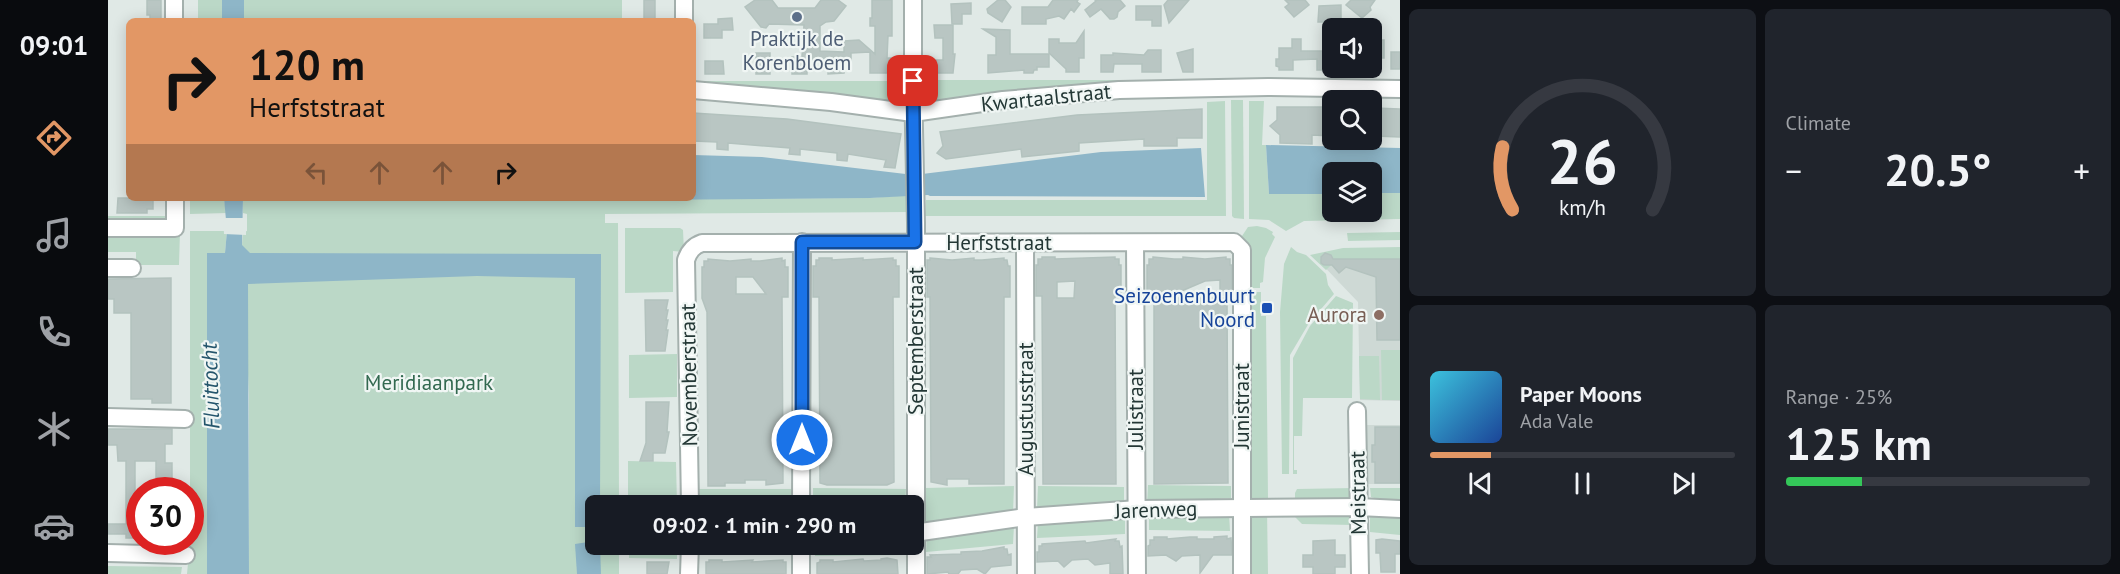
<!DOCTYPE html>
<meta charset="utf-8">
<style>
:root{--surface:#171b24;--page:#20242c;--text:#f1f3f6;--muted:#9ea1a6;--line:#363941;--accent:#e29765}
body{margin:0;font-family:"PT Sans",sans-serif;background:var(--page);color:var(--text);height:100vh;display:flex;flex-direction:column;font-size:22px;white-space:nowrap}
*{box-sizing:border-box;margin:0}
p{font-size:20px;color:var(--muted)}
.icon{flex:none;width:33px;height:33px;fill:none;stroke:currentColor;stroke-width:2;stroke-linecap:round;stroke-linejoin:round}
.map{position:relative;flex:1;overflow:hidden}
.sheet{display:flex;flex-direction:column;gap:9px;padding:9px;background:#0d0f14;width:720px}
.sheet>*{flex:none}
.guide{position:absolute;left:18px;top:18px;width:570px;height:183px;border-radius:9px;box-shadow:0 3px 15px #0003;background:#e29765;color:#111;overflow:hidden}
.tools{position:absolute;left:1214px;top:18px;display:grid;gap:12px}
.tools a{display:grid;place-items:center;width:60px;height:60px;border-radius:9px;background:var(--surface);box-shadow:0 3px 15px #0003;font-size:30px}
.speed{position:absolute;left:18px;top:477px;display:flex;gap:12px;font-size:30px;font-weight:700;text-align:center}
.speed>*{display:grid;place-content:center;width:78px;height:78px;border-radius:50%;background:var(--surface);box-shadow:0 3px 15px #0003;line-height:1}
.speed .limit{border:9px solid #d22;background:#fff;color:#111}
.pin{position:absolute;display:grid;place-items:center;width:51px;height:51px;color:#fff;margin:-26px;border-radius:12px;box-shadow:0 3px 9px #0006}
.me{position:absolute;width:66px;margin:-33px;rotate:0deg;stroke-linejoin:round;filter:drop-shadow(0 0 4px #0008)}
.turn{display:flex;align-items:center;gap:21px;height:126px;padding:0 24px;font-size:27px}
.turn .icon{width:78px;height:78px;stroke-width:2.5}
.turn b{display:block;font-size:42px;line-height:51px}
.lanes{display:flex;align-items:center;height:57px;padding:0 24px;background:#0003;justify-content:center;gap:30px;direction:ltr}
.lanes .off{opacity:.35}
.big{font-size:45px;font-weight:700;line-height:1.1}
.sheet .widget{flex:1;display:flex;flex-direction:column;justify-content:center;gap:9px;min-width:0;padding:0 21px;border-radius:9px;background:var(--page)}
.sheet .dial{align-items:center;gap:0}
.dial svg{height:156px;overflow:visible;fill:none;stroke:var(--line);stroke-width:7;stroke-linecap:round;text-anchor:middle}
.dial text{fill:var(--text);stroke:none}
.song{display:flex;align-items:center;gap:18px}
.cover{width:72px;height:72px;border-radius:9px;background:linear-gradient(135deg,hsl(190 70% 55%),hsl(220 70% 35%))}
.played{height:6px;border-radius:3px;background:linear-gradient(90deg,var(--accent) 20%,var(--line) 20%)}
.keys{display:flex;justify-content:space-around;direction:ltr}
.heat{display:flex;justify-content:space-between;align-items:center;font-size:33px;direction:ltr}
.charge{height:9px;border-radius:4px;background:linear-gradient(90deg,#34c759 25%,var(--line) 0)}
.sheet .tiles{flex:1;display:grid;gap:9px;grid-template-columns:repeat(2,1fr)}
.trip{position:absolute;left:477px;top:495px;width:339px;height:60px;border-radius:9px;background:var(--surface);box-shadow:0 3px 15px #0003;font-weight:700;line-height:60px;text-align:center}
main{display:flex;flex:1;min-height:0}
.dock{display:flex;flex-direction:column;width:108px;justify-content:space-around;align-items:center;background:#090b0e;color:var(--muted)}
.dock .icon{width:42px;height:42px}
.dock .selected{color:var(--accent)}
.dock b{font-size:27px;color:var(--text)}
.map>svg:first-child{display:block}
.built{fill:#ced9d5}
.green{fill:#bbd8c7}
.water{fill:#8eb6c8}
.pier{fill:#e0e9e6}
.building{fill:#b9c6c3;stroke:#b3c2be;stroke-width:1.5;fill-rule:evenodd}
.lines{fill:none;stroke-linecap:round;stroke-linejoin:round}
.minor-casing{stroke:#a4b0ad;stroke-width:20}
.minor{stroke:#fff;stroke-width:16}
.route-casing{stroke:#114b97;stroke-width:15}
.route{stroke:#1a73e8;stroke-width:10}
.service-dot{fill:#5c6f8a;stroke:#f0f6f4;stroke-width:2}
.transit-dot{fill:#1a4fb4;stroke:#f0f6f4;stroke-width:2}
.education-dot{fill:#8d6e63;stroke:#f0f6f4;stroke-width:2}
.labels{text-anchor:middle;stroke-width:4.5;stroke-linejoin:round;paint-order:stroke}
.service-label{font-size:21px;fill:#4e5e75;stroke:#f0f6f4}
.street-label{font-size:21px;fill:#233735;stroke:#f0f6f4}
.transit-label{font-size:21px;fill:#164399;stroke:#f0f6f4;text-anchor:end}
.education-label{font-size:21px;fill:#785e54;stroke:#f0f6f4;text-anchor:end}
.park-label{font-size:21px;fill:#326950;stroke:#f0f6f4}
.water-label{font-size:22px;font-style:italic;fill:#24556c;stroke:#f0f6f4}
</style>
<main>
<nav class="dock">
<b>09:01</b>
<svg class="icon selected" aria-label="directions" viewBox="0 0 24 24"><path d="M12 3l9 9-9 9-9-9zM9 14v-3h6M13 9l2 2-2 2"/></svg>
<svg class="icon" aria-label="music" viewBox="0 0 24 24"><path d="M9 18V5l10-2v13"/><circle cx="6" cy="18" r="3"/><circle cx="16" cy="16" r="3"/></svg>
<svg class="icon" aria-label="phone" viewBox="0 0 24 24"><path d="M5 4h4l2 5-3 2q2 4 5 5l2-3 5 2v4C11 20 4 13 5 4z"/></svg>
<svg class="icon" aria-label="climate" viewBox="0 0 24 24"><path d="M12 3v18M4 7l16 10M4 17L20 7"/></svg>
<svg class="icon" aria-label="car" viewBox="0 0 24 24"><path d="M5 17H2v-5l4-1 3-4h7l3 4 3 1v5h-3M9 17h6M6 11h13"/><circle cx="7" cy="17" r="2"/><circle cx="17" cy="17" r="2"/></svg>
</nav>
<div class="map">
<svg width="1292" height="574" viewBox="0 0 1292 574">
<rect width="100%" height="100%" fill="#e0e9e6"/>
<!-- built -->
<g class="built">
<path d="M1215,253L1292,254V401L1252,400L1250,302L1207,257Z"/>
<path d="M1255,425H1292V484H1254Z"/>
</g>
<!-- green -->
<g class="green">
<rect x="90" y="0" width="24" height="21"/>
<rect x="136" y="0" width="378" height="21"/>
<path d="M808,80H1047V81L814,106Z"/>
<path d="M588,81H802L800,106L588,87Z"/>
<path d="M1123,100H1135L1136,219L1126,218L1124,216Z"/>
<path d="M1117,101L1118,216H817L818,200H1099V102Z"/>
<path d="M1141,101H1156L1154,145H1158L1161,194H1224V212H1263V193H1292V219L1196,221L1178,231L1161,220L1141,219Z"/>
<path d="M801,195L802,212L497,214V223H510L511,505L488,506V544L511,545V574H141V395L134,245L135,232L139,231V214L135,213V198L527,199L762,198Z"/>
<path d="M82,198H116L118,213L82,214Z"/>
<path d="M0,216H59L60,232H72L71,265H28V252H0Z"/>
<path d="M1149,226L1158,228L1165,232L1164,234L1167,237L1157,258L1155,282L1152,283V288H1138L1132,239L1140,227Z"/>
<path d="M517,228H572L575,230L576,252L565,251V292L517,293Z"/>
<path d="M82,231H119L117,253L99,254V574H79L82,542Z"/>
<path d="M1292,232V240L1240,241L1239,233Z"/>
<path d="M1183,247L1189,252L1198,255L1218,274L1220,285L1226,294L1201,323L1182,355L1181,474H1174L1172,312L1176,264Z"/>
<path d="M1292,247V259L1225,260L1221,254H1215L1212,258L1216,266L1221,264L1223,265L1218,270L1202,255L1235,248Z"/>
<path d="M1139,292H1153V316H1158L1160,498H1142Z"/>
<path d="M1228,296L1245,303L1244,398H1195L1194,436H1186V470H1189V474H1185V358L1202,326Z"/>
<path d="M1273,350H1292V400H1274Z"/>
<path d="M569,354V397L521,398V355Z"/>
<path d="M1251,356H1271L1272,400L1252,399Z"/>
<path d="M520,461L568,462L569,505H520Z"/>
<path d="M1040,485L1123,486V498L1039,504Z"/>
<path d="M906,486L905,513L817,525V488Z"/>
<path d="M930,486L1016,487V504L929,509Z"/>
<path d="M705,488L798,489L797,505H705Z"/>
<path d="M1246,488L1244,501L1187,503V493L1189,489Z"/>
<path d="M1262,488H1292V506L1263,497Z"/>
<path d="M591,489H687V505L590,506Z"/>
<path d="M1159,510L1160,574H1140L1139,511Z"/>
<path d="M1187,511L1244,512L1245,525L1194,524L1186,516Z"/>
<path d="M1121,513L1122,531L1041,530V517Z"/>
<path d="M1262,515L1292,516V535L1262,532Z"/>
<path d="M1017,518V534L929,538L930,522Z"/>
<path d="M906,526L905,544L818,552L819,535Z"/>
<path d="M521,545H569V559L521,558Z"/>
<path d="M591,545H685V555L591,554Z"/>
<path d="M706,545V544L797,545L796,555L707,556Z"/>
<path d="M0,566L74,567L73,574H0Z"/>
</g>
<!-- water -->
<g class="water">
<rect x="114" y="0" width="22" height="21"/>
<path d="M1158,145L1292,148V193H1263V172H1224V194H1161Z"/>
<path d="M1093,148L1097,197L822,196L820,195L762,198L527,200V198H585V155L654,157L806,175L993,152Z"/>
<path d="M116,198H135L134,245L142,253L493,254L492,505L488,506L487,527H467V278L369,276L140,284L141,574H99V253H117L119,231Z"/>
<path d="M480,542L492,545L493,574H469L467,544Z"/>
</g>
<!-- pier -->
<path class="pier" d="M115,218H138V235L116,234Z"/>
<!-- building -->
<g class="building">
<path d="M39,0H53V21H42V15H39Z"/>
<rect x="536" y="0" width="11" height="21"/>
<path d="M647,0H664L670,8H707L713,0H730L738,6L726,21L718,22L712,26V51L736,52V41L751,40L767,54V26H762V18H764V0H784V36H780L779,58H784L785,73H762V52L743,53V63H736V73L720,74V61H699V74H684V57H694L696,25L661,24L658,28L653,27L637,7Z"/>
<path d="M890,0H897L903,7L894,22L880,13L879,9Z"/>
<path d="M945,0H970L969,2L972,4L966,12L963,9L956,19L951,16L938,19V24H914V7H940Z"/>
<path d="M987,0H1012L1017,6L1010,12L1009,17L1006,19H1002L993,9L982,17L977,10L988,1Z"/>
<path d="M1060,0H1081L1061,23L1056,5Z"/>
<path d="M1177,0H1197L1201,5L1186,17L1177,7L1181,4Z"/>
<path d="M1243,0H1267L1262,7L1263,10L1254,18L1238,5Z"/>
<path d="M863,3V14H854V24H844L843,4Z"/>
<path d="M1233,5V28H1223V22H1210L1211,6Z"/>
<path d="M1028,6H1053V26H1044V20H1028Z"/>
<path d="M624,18L625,30H614V38H596V24H610V19Z"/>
<path d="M826,25H845V54H847L845,73H827V60H835V38H827Z"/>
<path d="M875,29L902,30V54H941V67H929V70H926L925,73H916V70L880,73V55H888V37Z"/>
<path d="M976,31V58H971V72H958V69L941,53V39H951V43H968Z"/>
<path d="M1184,39H1193V51H1224L1222,70H1209V59L1185,60V70H1171V67L1168,66V59H1171V48H1184Z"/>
<rect x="1263" y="40" width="13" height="18"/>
<path d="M1085,49V72H1075L1069,53Z"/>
<path d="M1040,50H1053V72H1034V64H1006L1005,72H993V55H1005V53L1036,55Z"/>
<rect x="1283" y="52" width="9" height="17"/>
<rect x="648" y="53" width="14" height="21"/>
<path d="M597,61H615L616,74H597Z"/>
<path d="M1169,107H1224V136L1204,135V144L1172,143V135L1162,126L1169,120Z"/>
<path d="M1266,108L1292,109V137L1267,136L1263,133Z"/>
<path d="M1094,109V138H1069V146H1036V139L971,143V151L914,157L913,149L838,159L829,153L835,146L832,132L969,115Z"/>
<path d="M585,113L679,119L793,134L787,168L776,167L778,160L740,154L739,161L729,160V153L692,149V155L681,154L682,148L620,143V150L609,149V142L585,141Z"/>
<path d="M10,198H45V209H39V213H9Z"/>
<path d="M1217,253L1223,255L1225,259H1292V340H1269L1268,277L1238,267L1231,273L1224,265H1216L1213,263V257Z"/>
<path d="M934,257H947V259L1007,257V259H1011V265H1013V296H1007L1008,484H935L934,296H928V265H930V259H934ZM967,281L966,298H949V282Z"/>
<path d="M1045,257L1066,259H1075V257L1097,259L1118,257V259H1122V265H1124V295H1112V280L1097,281L1057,298H1119L1120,483L1046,484V296H1039V265H1041V259H1045Z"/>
<path d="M674,258V261L677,260V267H680V297H674L675,483L658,485V480H637V483H617V486H600L599,312L594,298V267H596V261H600V259L622,261L643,259V261H652ZM628,277H645L658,294H628Z"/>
<path d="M711,258H724V260L755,258V260L785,258V260H788V266H791V297H785L786,482L779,485H719L712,483L711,297H705V266H708V260H711Z"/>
<path d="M822,258L844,260L866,258V260H874L896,258V260H899L900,266H902V297H896V484H861V479H839V485L823,482L822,297H819V260H822Z"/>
<path d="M63,278V403H44V399H23V313H6V299H0V279Z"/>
<path d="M537,300H560L558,310H560L558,320H560L558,330H560L557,351H538Z"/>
<path d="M538,402H561L559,432H561L557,453H545V461H532L538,443Z"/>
<path d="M1267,427H1292V483H1267V462H1264V445H1267Z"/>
<path d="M0,429H64V444H57V463H64V490H48V461H27V538H18V534H0V524H18V461H10L9,445H0Z"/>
<path d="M1119,536V539L1123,538L1124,555H1105L1092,573V555L1074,556L1068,561L1058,555L1040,556V546L1042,545V540H1046V537H1059V539L1082,537H1089V539H1106V537Z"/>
<path d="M1008,539L1007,541H1011L1012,547L1014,546L1015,574H1002V563L987,565L980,559L964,560L956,567L950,561L929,562V552H931V546H934V544L977,541L978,543Z"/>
<path d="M1274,539L1292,541V554H1287V572H1273L1272,553H1268V540Z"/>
<path d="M1227,540V555H1237V567H1227V574H1205V567H1195V555H1205V541Z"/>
<path d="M896,547V549H899L900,555L903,554V565L883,567L877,574L869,569L853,570L850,574H841L840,572L819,574V557H823L822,555L853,554V552L874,551Z"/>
<path d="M779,558L789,560L790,574H709V563L712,562V560H725V562L755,559L756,561L773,560V559Z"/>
<path d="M601,560H614V562L645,560L644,562L675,560V562H678V574H598V562H601Z"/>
<path d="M539,562H561L559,574H539Z"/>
</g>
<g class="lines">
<defs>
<g id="minor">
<path d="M66,0V21"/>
<path d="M805,0V82L808,223V574"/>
<path d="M576,21V0"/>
<path d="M585,90L723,102L805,113L895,100L1011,90L1160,87L1292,89"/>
<path d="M0,228H67V198"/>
<path d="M1027,243L1029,574"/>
<path d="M917,244L918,574"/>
<path d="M0,268H24"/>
<path d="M1249,411L1252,574"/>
<path d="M0,417L77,419"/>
<path d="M582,506L578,260C581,251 585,246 594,243L1126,242L1134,250V574"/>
<path d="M693,506L694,242"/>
<path d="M806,533L918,517L1030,509L1251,507L1292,509"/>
<path d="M693,544V574"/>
<path d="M0,553L78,555"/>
<path d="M581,574L582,544"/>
</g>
</defs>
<!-- minor casing -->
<use href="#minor" class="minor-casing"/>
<!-- minor -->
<use href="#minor" class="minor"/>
</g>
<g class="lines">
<defs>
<path id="route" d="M694,440V242H807L805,81"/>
</defs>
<!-- route casing -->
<use href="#route" class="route-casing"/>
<!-- route -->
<use href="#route" class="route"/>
</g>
<!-- markers -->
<circle class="service-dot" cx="689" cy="17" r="6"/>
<rect class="transit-dot" x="1153" y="302" width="12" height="12" rx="3"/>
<circle class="education-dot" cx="1271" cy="315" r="6"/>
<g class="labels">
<!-- service labels -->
<g class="service-label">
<text x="689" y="46">Praktijk de<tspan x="689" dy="24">Korenbloem</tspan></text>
</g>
<!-- street labels -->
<g class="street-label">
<text transform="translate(938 98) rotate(-6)" y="7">Kwartaalstraat</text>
<text x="891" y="250">Herfststraat</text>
<text transform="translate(808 341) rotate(-90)" y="7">Septemberstraat</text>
<text transform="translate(581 375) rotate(-91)" y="7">Novemberstraat</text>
<text transform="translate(1134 406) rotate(-90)" y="7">Junistraat</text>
<text transform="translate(918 409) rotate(-90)" y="7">Augustusstraat</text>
<text transform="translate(1028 409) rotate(-90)" y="7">Julistraat</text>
<text transform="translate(1250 493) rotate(-91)" y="7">Meistraat</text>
<text transform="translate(1048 510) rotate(-2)" y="7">Jarenweg</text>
</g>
<!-- transit labels -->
<g class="transit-label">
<text x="1147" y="303">Seizoenenbuurt<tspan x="1147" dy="24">Noord</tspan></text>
</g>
<!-- education labels -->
<g class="education-label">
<text x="1259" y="322">Aurora</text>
</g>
<!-- park labels -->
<g class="park-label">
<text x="321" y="390">Meridiaanpark</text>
</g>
<!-- water labels -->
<g class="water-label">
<text transform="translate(102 386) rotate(-92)" y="8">Fluittocht</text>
</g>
</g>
</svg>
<div class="tools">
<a><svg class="icon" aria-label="sound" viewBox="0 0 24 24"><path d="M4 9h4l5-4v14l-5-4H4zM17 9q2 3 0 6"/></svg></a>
<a><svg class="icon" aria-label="search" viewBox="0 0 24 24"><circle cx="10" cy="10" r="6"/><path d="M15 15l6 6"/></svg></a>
<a><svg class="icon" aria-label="layers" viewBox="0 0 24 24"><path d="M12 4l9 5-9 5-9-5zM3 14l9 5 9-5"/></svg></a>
</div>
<div class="speed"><div class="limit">30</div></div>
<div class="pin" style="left:805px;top:81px;background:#d93025"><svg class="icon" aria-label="arrive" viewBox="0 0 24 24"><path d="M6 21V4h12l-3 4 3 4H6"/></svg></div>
<svg class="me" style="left:694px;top:440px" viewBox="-20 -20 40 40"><circle r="17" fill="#1a73e8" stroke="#fff" stroke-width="3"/><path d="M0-11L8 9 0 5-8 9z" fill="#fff"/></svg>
<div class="trip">09:02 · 1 min · 290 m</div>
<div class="guide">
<div class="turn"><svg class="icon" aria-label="right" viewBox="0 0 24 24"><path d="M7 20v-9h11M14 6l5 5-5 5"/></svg><div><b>120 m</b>Herfststraat</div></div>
<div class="lanes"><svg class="icon off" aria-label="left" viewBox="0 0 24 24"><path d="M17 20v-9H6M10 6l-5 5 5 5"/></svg><svg class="icon off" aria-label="ahead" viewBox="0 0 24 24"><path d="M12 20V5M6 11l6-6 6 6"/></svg><svg class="icon off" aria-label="ahead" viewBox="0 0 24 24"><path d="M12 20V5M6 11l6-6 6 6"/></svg><svg class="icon" aria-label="right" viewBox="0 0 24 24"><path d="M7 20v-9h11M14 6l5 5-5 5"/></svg></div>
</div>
</div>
<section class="sheet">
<div class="tiles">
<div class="widget dial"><svg viewBox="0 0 100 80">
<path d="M14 69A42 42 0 1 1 86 69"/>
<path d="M14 69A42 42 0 0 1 9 37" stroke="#e29765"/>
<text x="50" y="56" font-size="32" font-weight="700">26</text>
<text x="50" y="72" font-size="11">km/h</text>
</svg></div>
<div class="widget"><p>Climate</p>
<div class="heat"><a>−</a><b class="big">20.5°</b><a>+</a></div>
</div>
<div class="widget">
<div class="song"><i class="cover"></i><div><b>Paper Moons</b><p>Ada Vale</p></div></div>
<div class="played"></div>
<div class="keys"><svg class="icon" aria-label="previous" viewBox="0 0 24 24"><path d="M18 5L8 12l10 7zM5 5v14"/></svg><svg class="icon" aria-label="pause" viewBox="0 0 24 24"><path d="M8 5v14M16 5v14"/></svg><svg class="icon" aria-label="next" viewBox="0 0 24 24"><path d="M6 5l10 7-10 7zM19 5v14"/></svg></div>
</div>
<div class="widget"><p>Range · 25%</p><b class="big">125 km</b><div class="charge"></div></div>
</div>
</section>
</main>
